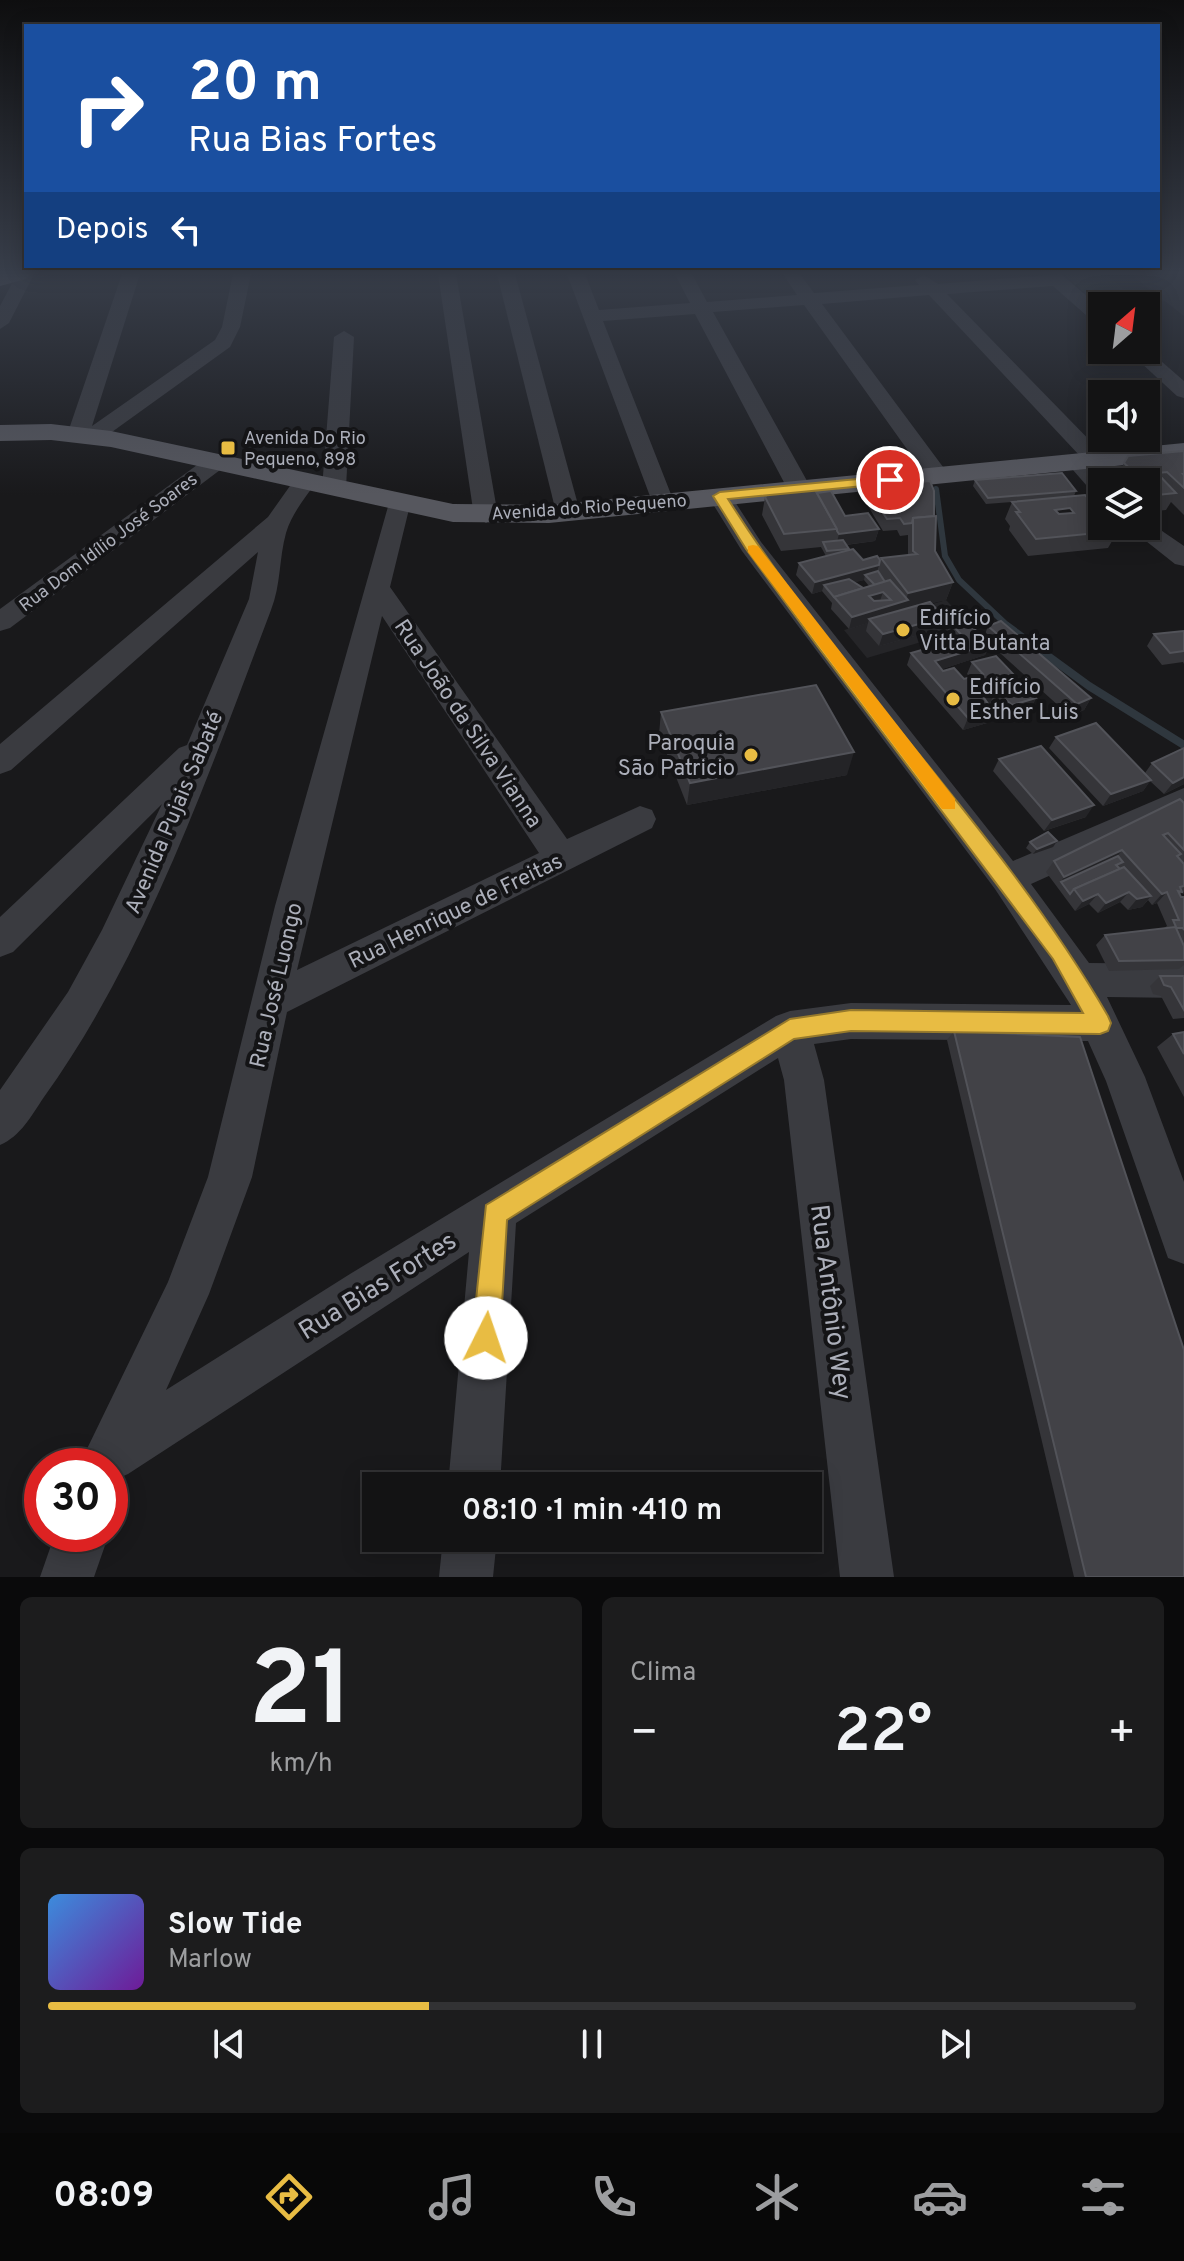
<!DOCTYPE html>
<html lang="pt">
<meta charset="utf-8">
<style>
:root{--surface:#131314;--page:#1c1c1d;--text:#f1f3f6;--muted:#9d9ea0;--line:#323234;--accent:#e8bc43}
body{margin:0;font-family:Overpass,sans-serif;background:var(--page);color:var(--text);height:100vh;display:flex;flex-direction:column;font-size:30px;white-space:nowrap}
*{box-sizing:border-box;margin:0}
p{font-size:26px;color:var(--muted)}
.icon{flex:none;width:44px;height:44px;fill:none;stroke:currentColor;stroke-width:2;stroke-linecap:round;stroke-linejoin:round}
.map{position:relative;height:1577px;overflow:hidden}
.panel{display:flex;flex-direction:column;gap:20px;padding:20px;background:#0a0a0b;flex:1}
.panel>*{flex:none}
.top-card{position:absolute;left:24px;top:24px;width:1136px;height:244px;border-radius:0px;box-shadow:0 4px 20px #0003,0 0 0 2px var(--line);background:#1a4fa0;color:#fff;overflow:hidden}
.needle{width:52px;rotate:28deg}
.tools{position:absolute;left:1088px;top:292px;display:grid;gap:16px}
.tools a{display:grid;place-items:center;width:72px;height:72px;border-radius:0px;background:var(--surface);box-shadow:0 4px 20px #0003,0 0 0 2px var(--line);font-size:40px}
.speed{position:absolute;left:24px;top:1448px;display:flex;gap:16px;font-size:40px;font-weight:700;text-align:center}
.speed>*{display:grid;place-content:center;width:104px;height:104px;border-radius:50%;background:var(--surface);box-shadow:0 4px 20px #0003,0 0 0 2px var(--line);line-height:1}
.speed .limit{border:12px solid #d22;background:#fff;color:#111}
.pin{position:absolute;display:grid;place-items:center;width:68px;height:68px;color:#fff;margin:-34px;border:4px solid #fff;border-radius:50%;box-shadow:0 2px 8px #0007}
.me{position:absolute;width:88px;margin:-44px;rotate:4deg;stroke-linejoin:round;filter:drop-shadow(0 0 6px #0008)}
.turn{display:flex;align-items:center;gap:28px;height:168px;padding:0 32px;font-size:36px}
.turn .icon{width:104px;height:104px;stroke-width:2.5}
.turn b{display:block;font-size:56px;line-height:68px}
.then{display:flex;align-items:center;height:76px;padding:0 32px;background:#0003;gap:16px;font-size:30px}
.big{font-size:60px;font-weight:600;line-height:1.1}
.panel .tile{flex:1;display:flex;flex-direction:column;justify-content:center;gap:12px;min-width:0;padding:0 28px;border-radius:12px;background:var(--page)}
.panel .dial{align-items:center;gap:0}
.dial b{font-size:104px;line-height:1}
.song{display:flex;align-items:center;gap:24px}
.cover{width:96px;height:96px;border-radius:12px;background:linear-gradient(135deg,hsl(210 70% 55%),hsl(280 70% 35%))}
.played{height:8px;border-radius:4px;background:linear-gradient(90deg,var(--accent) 35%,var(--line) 35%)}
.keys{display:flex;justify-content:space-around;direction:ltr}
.heat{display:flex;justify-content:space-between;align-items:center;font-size:44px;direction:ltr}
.panel .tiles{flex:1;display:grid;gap:20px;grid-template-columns:1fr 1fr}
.tile:last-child{grid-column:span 2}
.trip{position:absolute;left:362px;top:1472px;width:460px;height:80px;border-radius:0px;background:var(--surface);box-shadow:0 4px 20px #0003,0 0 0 2px var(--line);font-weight:600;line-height:80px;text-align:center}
.tab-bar{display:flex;height:128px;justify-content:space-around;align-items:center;background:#080808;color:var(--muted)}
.tab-bar .icon{width:56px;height:56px}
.tab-bar .active{color:var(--accent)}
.tab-bar b{font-size:36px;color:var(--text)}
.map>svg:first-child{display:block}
.built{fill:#252528}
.green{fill:#1f2620}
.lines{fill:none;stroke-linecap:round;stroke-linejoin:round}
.stream-far1{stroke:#2f373e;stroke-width:6}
.stream{stroke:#2f373e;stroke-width:8}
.minor{fill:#3a3b40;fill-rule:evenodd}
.major{fill:#56575e;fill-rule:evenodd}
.highway{fill:#666870;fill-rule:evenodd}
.wall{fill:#353539;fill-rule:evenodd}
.shaded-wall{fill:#242427}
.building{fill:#424247;stroke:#525359;stroke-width:2;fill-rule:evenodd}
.route{fill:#e8bc43;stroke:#977a2c;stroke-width:2}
.slow{fill:#f59e0b}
.poi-dot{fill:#e8bc43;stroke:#141416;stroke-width:3}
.labels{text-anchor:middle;stroke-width:8;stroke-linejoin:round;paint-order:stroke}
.far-poi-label{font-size:18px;fill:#acafba;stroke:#141416;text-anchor:start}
.far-street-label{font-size:18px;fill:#acafba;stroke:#141416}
.poi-label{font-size:22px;fill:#acafba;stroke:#141416;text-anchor:start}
.street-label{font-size:22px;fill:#acafba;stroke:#141416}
.near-street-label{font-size:26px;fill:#acafba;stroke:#141416}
</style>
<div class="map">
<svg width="1184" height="1577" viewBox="0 0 1184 1577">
<rect width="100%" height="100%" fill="#19191b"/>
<!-- built -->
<g class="built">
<path d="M1130,274H1184V316Z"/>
<path d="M946,600L972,627L867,658L844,630Z"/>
</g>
<!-- green -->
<path class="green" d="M1064,274H1105L1127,292L1087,295Z"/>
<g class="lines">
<!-- stream-far1 -->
<path class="stream-far1" d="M936,489L945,556L959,580L1010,628"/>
<!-- stream -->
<path class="stream" d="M1007,626L1089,686L1184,745"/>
<!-- minor -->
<g class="minor">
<path d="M17,274H34L9,323L0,329V306Z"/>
<path d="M122,274H140L92,426L215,340L222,327L233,274H251L240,327L230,347L98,442L70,440L67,435Z"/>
<path d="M438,274H456L498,516L486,523L474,516Z"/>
<path d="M497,274H515L580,512L577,517H559L556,512Z"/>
<path d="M567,274H585L599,310L690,303L675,274H692L707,302L797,295L783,274H800L814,293L919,285L915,280L924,275L938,284L1061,274L1102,309V325L1095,323L1053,286L947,294L1104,455L1107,460L1104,465L1093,466L1108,482H1102V496L1094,494L1066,462L1069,457L1080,456L929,295L822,304L949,475L937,482L929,480L804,305L713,312L811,488L799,495L787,488L695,314L603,321L674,502L662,509L654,507Z"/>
<path d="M344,331L354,337L346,488L334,495L322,488L334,337Z"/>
<path d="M1146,348L1184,381V398L1177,396L1127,350Z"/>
<path d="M216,455L227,462L224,467L10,628L0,631V609L208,457Z"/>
<path d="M305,474L317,481C305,498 292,513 286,533C279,558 281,585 271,610C209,773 146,955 44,1097C31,1116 21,1136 0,1145V1090L68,992L102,930L162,804L13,952L0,957V917L179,748L187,745L249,599L258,552L11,770L0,774V744L268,517L297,476Z"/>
<path d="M720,489L728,491L761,542L1013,861L1184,788V815L1031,884L1089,963L1184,964V998L1107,997L1145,1077L1184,1182V1264L1168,1258L1106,1081L1088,1041L851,1039L814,1044L824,1080L894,1577H840L784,1080L778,1058L516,1223L500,1486H448L469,1252L128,1474L110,1482V1466H89L84,1455L168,1282L208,1177L275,906L391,496L399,494L411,501L390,587L567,839L640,806L652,810L656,819L652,828L287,1012L252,1177L209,1294L166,1390L350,1274L776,1016L790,1011L851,1003L1071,1005L995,889L742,551L708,496ZM382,616L539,853L297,970Z"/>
<path d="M1146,520L1184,546V566L1175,564L1127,526H1146Z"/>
<path d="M55,1534H109L94,1577H40Z"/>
<path d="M443,1538H497L493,1577H439Z"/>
</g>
<!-- major -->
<path class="major" d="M51,424L111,431L453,504L549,505L1184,443V459L549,523L453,522L111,447L51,440L0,441V425Z"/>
<!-- highway -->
<path class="highway" d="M0,274H30L26,279L0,286Z"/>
</g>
<!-- wall -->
<g class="wall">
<path d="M1184,451V515L1171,502L1166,510L1147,512L1146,511V482H1117L1115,480L1124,463Z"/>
<path d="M975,480L1076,491L1074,496L1118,531L1108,548L1028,556L1009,530L1010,526L1005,519L1012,502L986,504L973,486ZM1070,508L1073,512L1058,514L1055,510Z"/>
<path d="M882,486L934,516L935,551L953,582L946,600L931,603L944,617L940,629L879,646L866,631L868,623L849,629L831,609L832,603L822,591L812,594L796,575L799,563L826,556L821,547L781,551L762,515L765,497L817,493L845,516L879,529L875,541L846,545L849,550L863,560H880L881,558L908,555V535L900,536L897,530L883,531L868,506L871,495L880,494ZM864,580L869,586L863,588L854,582Z"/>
<path d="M951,623L984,637L988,626L1091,698L1084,710L1070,716L990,644L985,655L942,669L943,671L964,679L970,677L967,674L972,662L1036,698L1030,710L1006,717L990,703L988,704L987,723L963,730L907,665L911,653L952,641L946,635Z"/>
<path d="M1184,631V664L1183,662L1162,665L1147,646L1154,634Z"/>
<path d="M661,712L847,775L687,805L659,734Z"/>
<path d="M1056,737L1145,773L1152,763L1184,748V784L1164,794L1150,781L1143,791L1103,806L1049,748Z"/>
<path d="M999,759L1086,817L1044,831L993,771Z"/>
<path d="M1184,803V892L1180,894L1181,897H1184V965L1179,969L1109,971L1096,945L1105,935L1164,928L1167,926L1157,903L1152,905L1148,900L1142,907L1128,910L1120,902L1098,913L1089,904L1075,911L1046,872L1054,861Z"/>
<path d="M1057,841L1053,847L1033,854L1026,848L1030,842Z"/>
<path d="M1160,976H1184V1018L1173,1019L1161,996L1153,994L1150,986Z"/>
<path d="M954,1031L1184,1577H1074L947,1040Z"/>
<path d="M1184,1032V1097L1157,1047L1173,1034Z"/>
</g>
<!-- shaded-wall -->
<g class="shaded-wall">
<path d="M879,529L875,541L836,546L839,534Z"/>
<path d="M879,565L876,576L865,575L864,580L828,590L824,585L822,591L812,594L815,582Z"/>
<path d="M953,582L946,600L869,619L868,623L849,629L852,617L906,601L908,593Z"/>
<path d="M883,592L879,604L865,608L869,596Z"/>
<path d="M944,617L940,629L879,646L883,634Z"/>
<path d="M990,644L985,655L930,673L935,661Z"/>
<path d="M996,691L990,703L977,707L982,695Z"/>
<path d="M1036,698L1030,710L1006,717L1012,705Z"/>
<path d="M1091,698L1084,710L1070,716L1077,704Z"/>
<path d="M993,711L987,723L963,730L968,718Z"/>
<path d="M854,752L847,775L687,805L690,783Z"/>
<path d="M1184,777V784L1164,794L1173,783Z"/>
<path d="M1151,780L1143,791L1103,806L1111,794Z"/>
<path d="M1094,805L1086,817L1044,831L1052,820Z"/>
<path d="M1057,841L1053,847L1033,854L1037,849Z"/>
<path d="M1122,850L1114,861L1061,882L1064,877Z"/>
<path d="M1129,892L1120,902L1098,913L1106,903Z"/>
<path d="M1167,892L1157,903L1152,905L1162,894Z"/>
<path d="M1098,894L1089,904L1075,911L1083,901Z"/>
<path d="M1151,896L1142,907L1128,910L1137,899Z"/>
</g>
<!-- building -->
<g class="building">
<path d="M1184,451V474H1183L1184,475V488L1167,472L1157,473L1176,493L1157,495L1146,484V482H1144L1124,463L1128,456Z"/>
<path d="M1062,473L1076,491L988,498L975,480Z"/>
<path d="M930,481L934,491V516L913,518L912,523L904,524L900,518L887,519L871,495L887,493L882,486Z"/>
<path d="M814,488L837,529L784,534L765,497L770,492Z"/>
<path d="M831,491L845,516L868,513L879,529L839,534L837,531V529L817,493Z"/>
<path d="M1085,495L1102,513V526H1113L1118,531L1036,539L1016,512H1020L1012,502ZM1070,508L1074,513L1059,514L1055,510Z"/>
<path d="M936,516L935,551L953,582L908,593L881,558L917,554L913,551V518Z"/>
<path d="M843,540L849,549L827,551L823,542Z"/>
<path d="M853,549L863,560L877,556L880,560L879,565L815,582L799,563Z"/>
<path d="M878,571L885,582L875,585L865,575Z"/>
<path d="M849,579L863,588L834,597L824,585Z"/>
<path d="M890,580L908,600L852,617L834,597ZM883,592L891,600L874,601L869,596Z"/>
<path d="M930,602L944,617L883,634L869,619Z"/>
<path d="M964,619L990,644L935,661L943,671L954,668L964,679L983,674L972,662L996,656L1036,698L1012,705L996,691L982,695L993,711L968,718L911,653L964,638L951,623Z"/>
<path d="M1001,621L1091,698L1077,704L988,626Z"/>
<path d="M1184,631V651L1170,653L1154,634Z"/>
<path d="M816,685L854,752L690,783L661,712Z"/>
<path d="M1096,723L1151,780L1111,794L1056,737Z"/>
<path d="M1041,746L1094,805L1052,820L999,759Z"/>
<path d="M1184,748V777L1173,783L1152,763Z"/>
<path d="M1180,799L1184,803V850L1168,833L1163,835L1181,854L1177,856L1184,864V886L1180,887L1182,892L1178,891L1181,897H1184V930L1183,928H1176L1184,946V960L1119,961L1105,935L1176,927L1173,920H1179L1167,892L1162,894L1122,850L1064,877L1054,861Z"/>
<path d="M1048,832L1057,841L1037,849L1030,842Z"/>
<path d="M1118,856L1123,862L1116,865L1120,869L1074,889L1070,894L1061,882Z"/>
<path d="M1124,867L1151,896L1137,899L1129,892L1106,903L1098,894L1083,901L1074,889Z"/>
<path d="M1160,976H1184V1010L1171,987L1164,985Z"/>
<path d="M954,1031L1080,1037L1184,1350V1577H1086Z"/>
<path d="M1184,1032V1054L1173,1034Z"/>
</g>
<!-- sky -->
<linearGradient id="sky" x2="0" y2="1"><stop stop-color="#0e0e0f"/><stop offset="0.55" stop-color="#383e4a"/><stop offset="1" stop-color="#383e4a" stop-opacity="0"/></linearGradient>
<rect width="1184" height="495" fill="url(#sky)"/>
<!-- route -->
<path class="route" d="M890,476L895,477V483L728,499C842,680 1001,831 1108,1016L1111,1023L1108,1031L1100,1034L851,1031L794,1039L507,1220L500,1338L496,1347L486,1351L476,1347L472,1338L486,1205L790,1019L851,1010L1083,1013L1053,959L818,647L746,549L713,496L720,492Z"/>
<!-- slow -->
<path class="slow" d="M753,545L758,546L955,799V809H942L748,552V546Z"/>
<!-- markers -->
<g class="poi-dot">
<rect x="220" y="440" width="16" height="16" rx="4"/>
<circle cx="903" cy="630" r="8"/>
<circle cx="953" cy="699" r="8"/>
<circle cx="751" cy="755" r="8"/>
</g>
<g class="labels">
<!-- far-poi labels -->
<g class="far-poi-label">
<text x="244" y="444">Avenida Do Rio<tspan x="244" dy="21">Pequeno, 898</tspan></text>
</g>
<!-- far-street labels -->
<g class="far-street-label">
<text transform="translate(589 507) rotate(-4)" y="6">Avenida do Rio Pequeno</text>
<text transform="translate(108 542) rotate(-37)" y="6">Rua Dom Idílio José Soares</text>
</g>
<!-- poi labels -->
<g class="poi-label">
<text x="919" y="625">Edifício<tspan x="919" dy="25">Vitta Butanta</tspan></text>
<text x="969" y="694">Edifício<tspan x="969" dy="25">Esther Luis</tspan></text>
<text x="735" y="750" text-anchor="end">Paroquia<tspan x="735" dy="25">São Patricio</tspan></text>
</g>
<!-- street labels -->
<g class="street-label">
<text transform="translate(469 723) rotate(56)" y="8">Rua João da Silva Vianna</text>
<text transform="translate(173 812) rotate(-67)" y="8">Avenida Pujais Sabaté</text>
<text transform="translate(455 910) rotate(-26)" y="8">Rua Henrique de Freitas</text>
<text transform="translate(275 985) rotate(-77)" y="8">Rua José Luongo</text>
</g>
<!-- near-street labels -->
<g class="near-street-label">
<text transform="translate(377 1285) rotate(-32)" y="9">Rua Bias Fortes</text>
<text transform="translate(832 1302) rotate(83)" y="9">Rua Antônio Wey</text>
</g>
</g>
</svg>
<div class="tools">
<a><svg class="needle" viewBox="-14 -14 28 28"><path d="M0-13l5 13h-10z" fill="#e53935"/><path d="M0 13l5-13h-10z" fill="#9d9ea0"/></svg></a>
<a><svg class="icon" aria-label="sound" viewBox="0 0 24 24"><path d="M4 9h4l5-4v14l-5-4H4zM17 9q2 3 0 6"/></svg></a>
<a><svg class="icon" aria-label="layers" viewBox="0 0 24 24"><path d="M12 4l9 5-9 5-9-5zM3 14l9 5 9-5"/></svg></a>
</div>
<div class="speed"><div class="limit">30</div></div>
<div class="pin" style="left:890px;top:480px;background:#d93025"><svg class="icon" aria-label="arrive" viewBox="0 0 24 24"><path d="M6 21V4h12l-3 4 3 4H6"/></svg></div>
<svg class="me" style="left:486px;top:1338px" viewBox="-20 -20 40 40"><circle r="19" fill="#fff"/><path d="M0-13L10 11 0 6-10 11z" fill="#e8bc43"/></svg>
<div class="trip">08:10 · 1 min · 410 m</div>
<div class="top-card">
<div class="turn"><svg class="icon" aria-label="right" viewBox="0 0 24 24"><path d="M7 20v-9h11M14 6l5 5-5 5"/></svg><div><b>20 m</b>Rua Bias Fortes</div></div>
<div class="then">Depois<svg class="icon" aria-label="left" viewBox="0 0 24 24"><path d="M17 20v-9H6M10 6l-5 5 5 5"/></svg></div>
</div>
</div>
<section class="panel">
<div class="tiles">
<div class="tile dial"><b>21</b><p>km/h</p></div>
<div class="tile"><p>Clima</p>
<div class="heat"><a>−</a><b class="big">22°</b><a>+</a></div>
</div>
<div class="tile">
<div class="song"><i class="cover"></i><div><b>Slow Tide</b><p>Marlow</p></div></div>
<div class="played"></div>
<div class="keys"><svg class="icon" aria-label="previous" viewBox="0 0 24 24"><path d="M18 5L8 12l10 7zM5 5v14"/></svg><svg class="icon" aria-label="pause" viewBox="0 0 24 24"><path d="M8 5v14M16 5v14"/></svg><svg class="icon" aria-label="next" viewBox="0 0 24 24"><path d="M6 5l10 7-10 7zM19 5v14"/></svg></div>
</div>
</div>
</section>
<nav class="tab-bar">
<b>08:09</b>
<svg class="icon active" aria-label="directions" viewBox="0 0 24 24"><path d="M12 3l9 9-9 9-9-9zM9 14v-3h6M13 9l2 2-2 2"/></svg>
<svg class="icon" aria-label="music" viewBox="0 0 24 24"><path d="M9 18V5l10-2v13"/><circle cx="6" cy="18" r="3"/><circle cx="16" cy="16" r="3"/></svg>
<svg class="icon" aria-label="phone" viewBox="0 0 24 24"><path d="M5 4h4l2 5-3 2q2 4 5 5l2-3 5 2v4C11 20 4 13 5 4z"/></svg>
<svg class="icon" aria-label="climate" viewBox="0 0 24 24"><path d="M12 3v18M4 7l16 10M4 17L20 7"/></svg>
<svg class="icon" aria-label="car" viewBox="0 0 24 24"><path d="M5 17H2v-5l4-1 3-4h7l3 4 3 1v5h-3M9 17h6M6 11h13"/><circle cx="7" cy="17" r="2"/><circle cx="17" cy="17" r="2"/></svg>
<svg class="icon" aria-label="filters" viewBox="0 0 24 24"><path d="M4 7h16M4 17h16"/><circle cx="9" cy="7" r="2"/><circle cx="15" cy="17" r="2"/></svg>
</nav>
